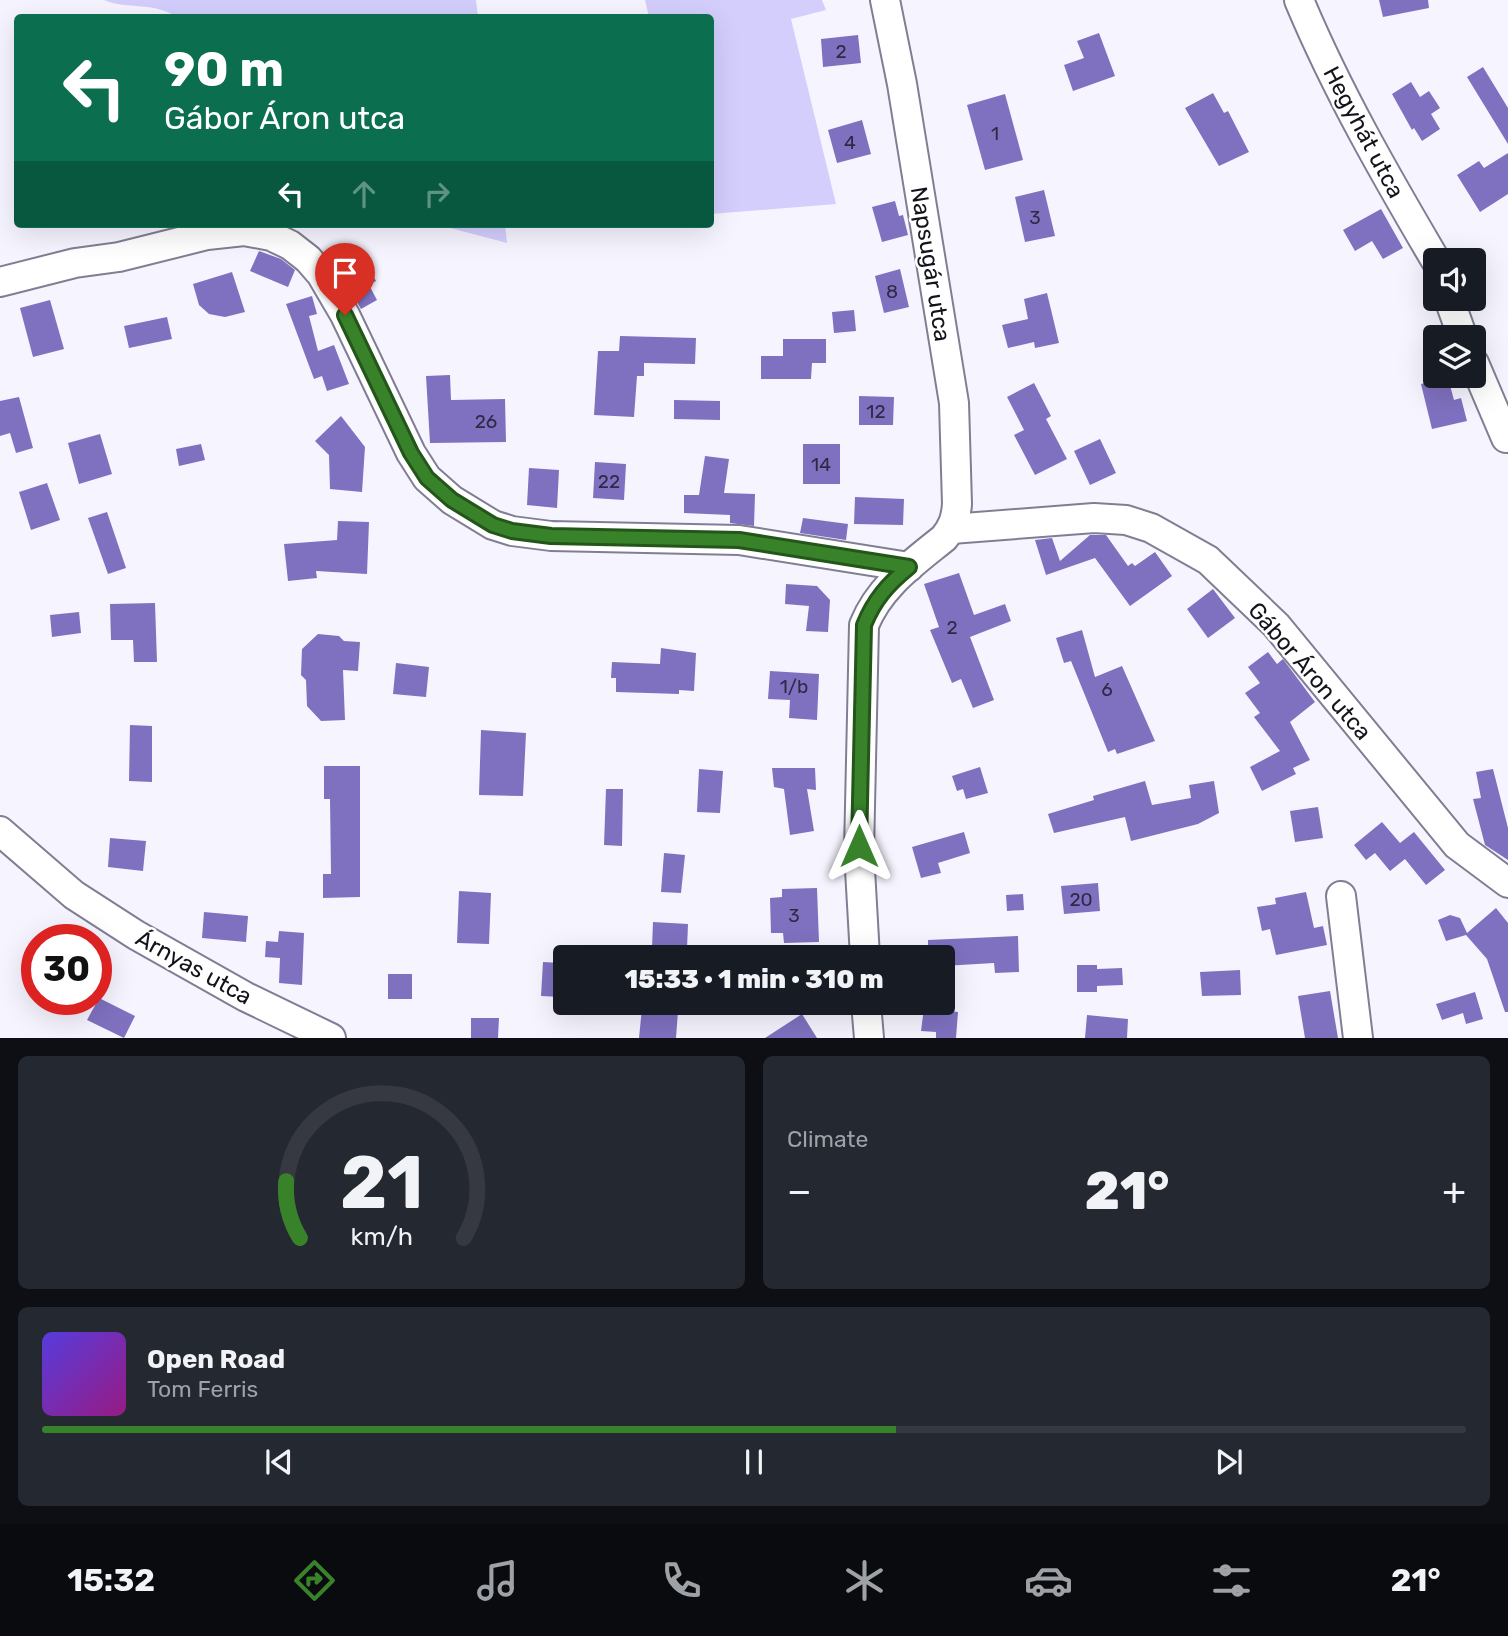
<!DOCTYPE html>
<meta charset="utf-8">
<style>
:root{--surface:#171b24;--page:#242831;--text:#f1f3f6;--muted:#9ea1a6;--line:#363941;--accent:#38832a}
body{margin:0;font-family:Rubik,sans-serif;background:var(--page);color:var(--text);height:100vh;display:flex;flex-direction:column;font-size:26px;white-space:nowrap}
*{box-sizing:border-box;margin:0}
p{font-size:23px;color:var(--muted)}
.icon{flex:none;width:38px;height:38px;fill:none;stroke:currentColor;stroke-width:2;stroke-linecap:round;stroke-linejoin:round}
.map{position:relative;height:1038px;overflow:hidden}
.side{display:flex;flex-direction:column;gap:18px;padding:18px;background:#0d0f14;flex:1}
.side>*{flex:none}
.banner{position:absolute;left:14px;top:14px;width:700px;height:214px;border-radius:7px;box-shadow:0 7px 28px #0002;background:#0b6e4f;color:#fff;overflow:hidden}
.controls{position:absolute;left:1423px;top:248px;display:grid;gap:14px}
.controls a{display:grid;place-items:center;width:63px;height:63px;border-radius:7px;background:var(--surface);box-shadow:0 7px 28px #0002;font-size:35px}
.speed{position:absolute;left:21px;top:924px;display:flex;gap:14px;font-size:35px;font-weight:700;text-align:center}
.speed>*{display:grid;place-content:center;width:91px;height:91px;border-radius:50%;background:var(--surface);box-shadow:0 7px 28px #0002;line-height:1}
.speed .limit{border:10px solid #d22;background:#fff;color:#111}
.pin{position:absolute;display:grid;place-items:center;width:60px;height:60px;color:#fff;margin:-72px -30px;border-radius:50% 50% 50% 0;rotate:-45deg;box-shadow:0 0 7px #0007}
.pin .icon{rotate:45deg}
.me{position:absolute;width:77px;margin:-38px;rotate:0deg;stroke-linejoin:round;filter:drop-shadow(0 0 5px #0008)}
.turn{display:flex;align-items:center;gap:24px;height:147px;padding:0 35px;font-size:32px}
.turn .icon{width:91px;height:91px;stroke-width:2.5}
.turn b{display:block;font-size:49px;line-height:60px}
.lanes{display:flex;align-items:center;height:66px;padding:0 35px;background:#0003;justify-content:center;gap:35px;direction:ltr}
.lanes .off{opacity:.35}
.big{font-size:52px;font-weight:800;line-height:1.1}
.side .tile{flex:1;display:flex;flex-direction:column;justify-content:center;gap:10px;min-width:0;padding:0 24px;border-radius:10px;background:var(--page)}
.side .dial{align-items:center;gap:0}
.dial svg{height:182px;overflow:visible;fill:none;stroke:var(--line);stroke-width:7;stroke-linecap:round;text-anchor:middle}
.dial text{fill:var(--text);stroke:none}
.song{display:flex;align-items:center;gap:21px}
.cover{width:84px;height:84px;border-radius:10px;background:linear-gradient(135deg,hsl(250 70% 55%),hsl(310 70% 35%))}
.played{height:7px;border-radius:4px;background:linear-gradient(90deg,var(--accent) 60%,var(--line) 60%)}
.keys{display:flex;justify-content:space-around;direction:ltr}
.heat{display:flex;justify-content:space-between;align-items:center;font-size:38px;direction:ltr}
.side .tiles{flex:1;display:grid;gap:18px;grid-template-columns:1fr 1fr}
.tile:last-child{grid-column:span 2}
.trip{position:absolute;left:553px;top:945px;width:402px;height:70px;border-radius:7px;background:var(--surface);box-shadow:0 7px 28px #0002;font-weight:800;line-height:70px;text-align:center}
.dock{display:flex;height:112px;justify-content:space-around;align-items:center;background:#090b0e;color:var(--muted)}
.dock .icon{width:49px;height:49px}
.dock .on{color:var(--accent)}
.dock b{font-size:32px;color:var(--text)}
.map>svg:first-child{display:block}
.green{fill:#d4cefd}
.building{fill:#7f71c0}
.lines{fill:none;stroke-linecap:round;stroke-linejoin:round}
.minor-casing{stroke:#807e93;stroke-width:32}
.minor{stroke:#fff;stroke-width:28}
.route-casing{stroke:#24551b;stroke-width:18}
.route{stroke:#38832a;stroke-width:12}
.labels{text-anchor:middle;stroke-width:5;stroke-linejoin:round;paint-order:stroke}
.number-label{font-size:19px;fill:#2f2a44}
.street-label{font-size:23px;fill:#14131b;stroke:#fff}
</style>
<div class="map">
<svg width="1508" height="1038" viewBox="0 0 1508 1038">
<rect width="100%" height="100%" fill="#f6f5ff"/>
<!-- green -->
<g class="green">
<path d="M104,0H476L478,17L178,18C155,1 127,10 104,0Z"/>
<path d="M645,0H822L826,10L791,19L836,204L711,214L710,18L649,17Z"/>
<path d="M435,224H505L507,243Z"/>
</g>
<!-- building -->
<g class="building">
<path d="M1379,0H1428L1429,8L1383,17Z"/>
<path d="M1099,33L1115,76L1073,91L1064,65L1084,58L1077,41Z"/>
<path d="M858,35L861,63L823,67L821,39Z"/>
<path d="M1483,67L1508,108V144L1467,77Z"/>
<path d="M1411,82L1420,97L1429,91L1440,108L1431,114L1440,129L1422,141L1414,128L1412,130L1392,94Z"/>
<path d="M1213,93L1224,113L1228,111L1249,152L1219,166L1185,108Z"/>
<path d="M1005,94L1023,160L985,170L967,105Z"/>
<path d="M862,120L871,154L837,163L828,130Z"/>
<path d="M1508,153V194L1480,212L1457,175L1479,161L1484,168Z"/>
<path d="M1044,190L1055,236L1025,242L1015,197Z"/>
<path d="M895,201L899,216L903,215L908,235L882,242L872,207Z"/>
<path d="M1381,209L1403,248L1383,259L1372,241L1355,251L1343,230Z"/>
<path d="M259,251L281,259L295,270L288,287L250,271Z"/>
<path d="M367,265L376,281L369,285L377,300L361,309L351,292L355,290L347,276Z"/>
<path d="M900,269L909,307L884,313L875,276Z"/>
<path d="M232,272L245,312L225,317L209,314L199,305L193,284Z"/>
<path d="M1047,293L1059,343L1035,348L1034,342L1008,348L1002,325L1028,319L1024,299Z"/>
<path d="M312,296L317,314L309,316L318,351L334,345L349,384L327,391L322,376L314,379L286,304Z"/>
<path d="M50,300L64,349L33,357L20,308Z"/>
<path d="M854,310L856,331L834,333L832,312Z"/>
<path d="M167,317L172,339L129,348L124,326Z"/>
<path d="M620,336L696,338L695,364L644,363V376H637L634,417L594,415L598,351H619Z"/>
<path d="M783,339H826V363H812L811,379H761V356H783Z"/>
<path d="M450,375L451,400L505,399L506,442L430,443L426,376Z"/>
<path d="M1448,378L1454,400L1461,398L1467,421L1432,429L1421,384Z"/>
<path d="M1034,383L1051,416L1046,419L1067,459L1035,475L1014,435L1024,430L1007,397Z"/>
<path d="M859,396L894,397L893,425H859Z"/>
<path d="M19,397L33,448L16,453L10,433L0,436V401Z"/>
<path d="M674,400L720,401V420L674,419Z"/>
<path d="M341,416L365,447L362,492L330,489L329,455L315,441Z"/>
<path d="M100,434L112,474L79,484L68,443Z"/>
<path d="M1100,439L1116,473L1090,485L1074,451Z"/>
<path d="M201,444L205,460L179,466L176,449Z"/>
<rect x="803" y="444" width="37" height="40"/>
<path d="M705,456L729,459L724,493L755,494L754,526L730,523V515L684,513V495H699Z"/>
<path d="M595,462L626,464L624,500L593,498Z"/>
<path d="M529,468L559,470L557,508L527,505Z"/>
<path d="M47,483L60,520L31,530L19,492Z"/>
<path d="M855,497L904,499L903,525L854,524Z"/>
<path d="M107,512L126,568L108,574L88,518Z"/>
<path d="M803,518L848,524L846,540L800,533Z"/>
<path d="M338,521L369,522L367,574L316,571L317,578L288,581L284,544L337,540Z"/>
<path d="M1090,535H1106L1128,566L1132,563L1135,566L1155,552L1172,576L1130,606L1095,558L1046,575L1035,540L1052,538L1060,561Z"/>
<path d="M959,573L974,615L1005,604L1011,621L970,637L994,700L973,708L961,679L952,683L930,630L939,627L924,584Z"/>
<path d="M786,584L817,586L830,600L828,632L806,631L809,606L785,604Z"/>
<path d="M1213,589L1235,618L1208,638L1187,609Z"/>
<path d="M155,603L157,662H134L133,640H111L110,604Z"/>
<path d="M79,612L81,633L52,637L50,615Z"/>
<path d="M1082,630L1095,677L1122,666L1155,741L1117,754L1115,749L1108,752L1071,661L1064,663L1056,638Z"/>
<path d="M318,634L339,636L344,641L360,642L358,671L343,670L345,720L321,721L307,706L306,680L301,675L302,649Z"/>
<path d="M661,648L696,653L694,691L679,690V694L616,692V678H611L612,662L660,664Z"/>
<path d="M1268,652L1277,664L1283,659L1315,702L1290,722L1310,760L1293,768L1296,774L1262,791L1250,767L1280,751L1254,717L1260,713L1245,693L1260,683L1248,667Z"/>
<path d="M396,663L429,667L426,697L393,694Z"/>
<path d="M770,671L819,674L817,720L789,718L790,700L768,699Z"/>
<path d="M130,725L152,726V782L129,781Z"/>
<path d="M481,730L526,733L523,796L479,795Z"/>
<path d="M324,766H360V897L323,898V874H331L330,799H324Z"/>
<path d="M980,767L988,793L966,799L963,789L957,791L952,776Z"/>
<path d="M772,768H815L816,790L807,789L814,831L790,835L784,789L774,787Z"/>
<path d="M699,769L723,771L720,813L697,812Z"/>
<path d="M1493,769L1508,828V860L1485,845L1473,799L1481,798L1476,772Z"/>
<path d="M1145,781L1152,805L1191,798L1189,785L1214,781L1219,813L1198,824L1131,841L1125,817L1054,833L1048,814L1094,800L1093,796Z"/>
<path d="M606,789H623L622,846L604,845Z"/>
<path d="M1318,807L1323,838L1295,842L1290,811Z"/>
<path d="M1382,822L1400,843L1414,832L1445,870L1426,885L1405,859L1390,871L1375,853L1366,860L1354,845Z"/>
<path d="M964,832L970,853L938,863L941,873L921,878L912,847Z"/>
<path d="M110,838L146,841L143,871L108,867Z"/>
<path d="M664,853L685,855L681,893L661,892Z"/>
<path d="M1098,883L1100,911L1064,914L1061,886Z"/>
<path d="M817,888L819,942L784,943L783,933H771L770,898L782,897V889Z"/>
<path d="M459,891L491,893L489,944L457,943Z"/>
<path d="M1306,892L1314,928L1323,926L1327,945L1276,955L1270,929L1262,931L1257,907L1276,904L1275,898Z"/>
<path d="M1023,894L1024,910L1007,911L1006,895Z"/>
<path d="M1496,908L1508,923V1012H1505L1487,959L1466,935L1446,941L1438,920L1450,915L1460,918L1467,933Z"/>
<path d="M204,912L248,916L246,942L202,938Z"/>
<path d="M653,922L688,924L687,949L652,948Z"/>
<path d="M279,931L304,933L302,985L279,983L280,958L265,957L266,941L278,942Z"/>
<path d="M1018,936L1019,972L995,973L994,963L943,966V957H928V940Z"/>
<path d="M543,962L562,963L561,997L541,996Z"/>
<path d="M1077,965H1097V969L1122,968L1123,985L1097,986V992H1077Z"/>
<path d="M1240,970L1241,995L1202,996L1200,972Z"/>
<rect x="388" y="974" width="24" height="25"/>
<path d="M1330,991L1338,1038H1305L1298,996Z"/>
<path d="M1475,992L1483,1019L1466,1024L1463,1013L1442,1020L1436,1004Z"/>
<path d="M99,998L135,1016L124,1038L87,1020Z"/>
<path d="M642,1008L678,1011L676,1038H639Z"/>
<path d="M924,1008L958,1012L956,1038H936V1032L921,1031Z"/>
<path d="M802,1014L817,1038H765Z"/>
<path d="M1087,1015L1128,1019L1127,1038H1085Z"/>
<path d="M471,1018H499L498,1038H471Z"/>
</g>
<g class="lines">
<defs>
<g id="minor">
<path d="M1299,0C1337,91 1386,176 1436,261"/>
<path d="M0,282L75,263L119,257L207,235L244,231L271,236L290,245L308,259L321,274L345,315L411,453L427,478L452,500L493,525L512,531L551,536L739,540L909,567"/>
<path d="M1449,299L1463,338"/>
<path d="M1474,363L1506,438"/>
<path d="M951,529L1094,518L1126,520L1151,528L1208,560L1276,625L1457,845L1508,883"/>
<path d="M0,831L74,895L136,935L246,997L331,1038"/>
<path d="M1341,896L1358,1038"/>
<path d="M865,957L859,852L864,625C880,586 912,564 944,538C953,527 956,518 957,504L954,403L902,84L885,0"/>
<path d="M866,1003L869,1038"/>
</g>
</defs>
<!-- minor casing -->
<use href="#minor" class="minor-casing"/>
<!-- minor -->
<use href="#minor" class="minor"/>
</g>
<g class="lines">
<defs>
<path id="route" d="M345,315L411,453L427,478L452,500L493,525L512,531L551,536L739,540L909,567C888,584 874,600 864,625L859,846"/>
</defs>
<!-- route casing -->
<use href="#route" class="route-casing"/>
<!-- route -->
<use href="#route" class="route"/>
</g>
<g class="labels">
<!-- number labels -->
<g class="number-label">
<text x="841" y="58">2</text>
<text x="995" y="140">1</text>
<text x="850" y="149">4</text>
<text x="1035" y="224">3</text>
<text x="892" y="298">8</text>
<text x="876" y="418">12</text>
<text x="486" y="428">26</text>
<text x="821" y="471">14</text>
<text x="609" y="488">22</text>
<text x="952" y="634">2</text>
<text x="794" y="693">1/b</text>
<text x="1107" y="696">6</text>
<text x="1081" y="906">20</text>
<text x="794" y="922">3</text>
</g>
<!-- street labels -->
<g class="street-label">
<text transform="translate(1364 132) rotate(62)" y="8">Hegyhát utca</text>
<text transform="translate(931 264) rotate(81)" y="8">Napsugár utca</text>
<text transform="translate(1310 671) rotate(49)" y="8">Gábor Áron utca</text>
<text transform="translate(194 967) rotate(29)" y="8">Árnyas utca</text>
</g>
</g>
</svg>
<div class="controls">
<a><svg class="icon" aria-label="sound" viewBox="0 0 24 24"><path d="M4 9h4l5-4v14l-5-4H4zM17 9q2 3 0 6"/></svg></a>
<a><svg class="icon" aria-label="layers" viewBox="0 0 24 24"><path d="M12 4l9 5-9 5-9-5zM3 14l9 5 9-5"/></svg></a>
</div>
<div class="speed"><div class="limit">30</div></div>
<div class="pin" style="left:345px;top:315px;background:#d93025"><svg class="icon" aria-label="arrive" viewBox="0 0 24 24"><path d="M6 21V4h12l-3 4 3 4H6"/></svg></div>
<svg class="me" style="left:859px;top:846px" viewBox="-20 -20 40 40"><path d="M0-17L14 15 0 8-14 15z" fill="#38832a" stroke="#fff" stroke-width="4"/></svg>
<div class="trip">15:33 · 1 min · 310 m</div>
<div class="banner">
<div class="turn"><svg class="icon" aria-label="left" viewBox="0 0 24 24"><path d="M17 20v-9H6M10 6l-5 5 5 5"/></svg><div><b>90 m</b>Gábor Áron utca</div></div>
<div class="lanes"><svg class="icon" aria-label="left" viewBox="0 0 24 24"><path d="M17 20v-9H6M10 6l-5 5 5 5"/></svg><svg class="icon off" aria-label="ahead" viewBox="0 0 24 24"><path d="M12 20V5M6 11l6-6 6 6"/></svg><svg class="icon off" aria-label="right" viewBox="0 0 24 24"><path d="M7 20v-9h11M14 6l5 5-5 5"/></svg></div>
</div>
</div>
<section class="side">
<div class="tiles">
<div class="tile dial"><svg viewBox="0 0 100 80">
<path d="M14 69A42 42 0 1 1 86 69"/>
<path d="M14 69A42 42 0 0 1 8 44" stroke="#38832a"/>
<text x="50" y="56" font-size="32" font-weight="700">21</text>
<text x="50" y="72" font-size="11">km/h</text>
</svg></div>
<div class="tile"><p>Climate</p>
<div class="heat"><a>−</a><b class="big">21°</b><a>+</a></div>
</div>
<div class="tile">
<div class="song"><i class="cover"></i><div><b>Open Road</b><p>Tom Ferris</p></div></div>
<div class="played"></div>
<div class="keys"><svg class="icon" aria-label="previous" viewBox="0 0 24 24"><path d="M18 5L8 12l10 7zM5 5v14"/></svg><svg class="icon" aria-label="pause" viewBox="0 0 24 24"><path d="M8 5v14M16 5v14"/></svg><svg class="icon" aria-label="next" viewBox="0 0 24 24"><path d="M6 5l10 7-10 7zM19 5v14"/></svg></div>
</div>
</div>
</section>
<nav class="dock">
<b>15:32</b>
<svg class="icon on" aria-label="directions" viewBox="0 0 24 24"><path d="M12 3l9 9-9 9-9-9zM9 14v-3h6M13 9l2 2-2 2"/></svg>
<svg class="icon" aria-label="music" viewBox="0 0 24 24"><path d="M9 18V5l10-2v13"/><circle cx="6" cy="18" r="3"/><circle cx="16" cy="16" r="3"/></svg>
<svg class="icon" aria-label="phone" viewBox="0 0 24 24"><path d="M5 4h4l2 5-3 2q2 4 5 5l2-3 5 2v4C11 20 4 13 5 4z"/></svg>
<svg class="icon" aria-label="climate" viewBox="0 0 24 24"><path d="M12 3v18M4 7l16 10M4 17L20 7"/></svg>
<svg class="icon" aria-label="car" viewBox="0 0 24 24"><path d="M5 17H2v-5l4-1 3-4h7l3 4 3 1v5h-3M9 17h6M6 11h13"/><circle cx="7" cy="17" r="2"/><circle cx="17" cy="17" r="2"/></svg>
<svg class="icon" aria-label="filters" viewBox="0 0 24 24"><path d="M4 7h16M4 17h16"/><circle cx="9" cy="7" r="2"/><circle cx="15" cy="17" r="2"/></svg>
<b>21°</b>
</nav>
